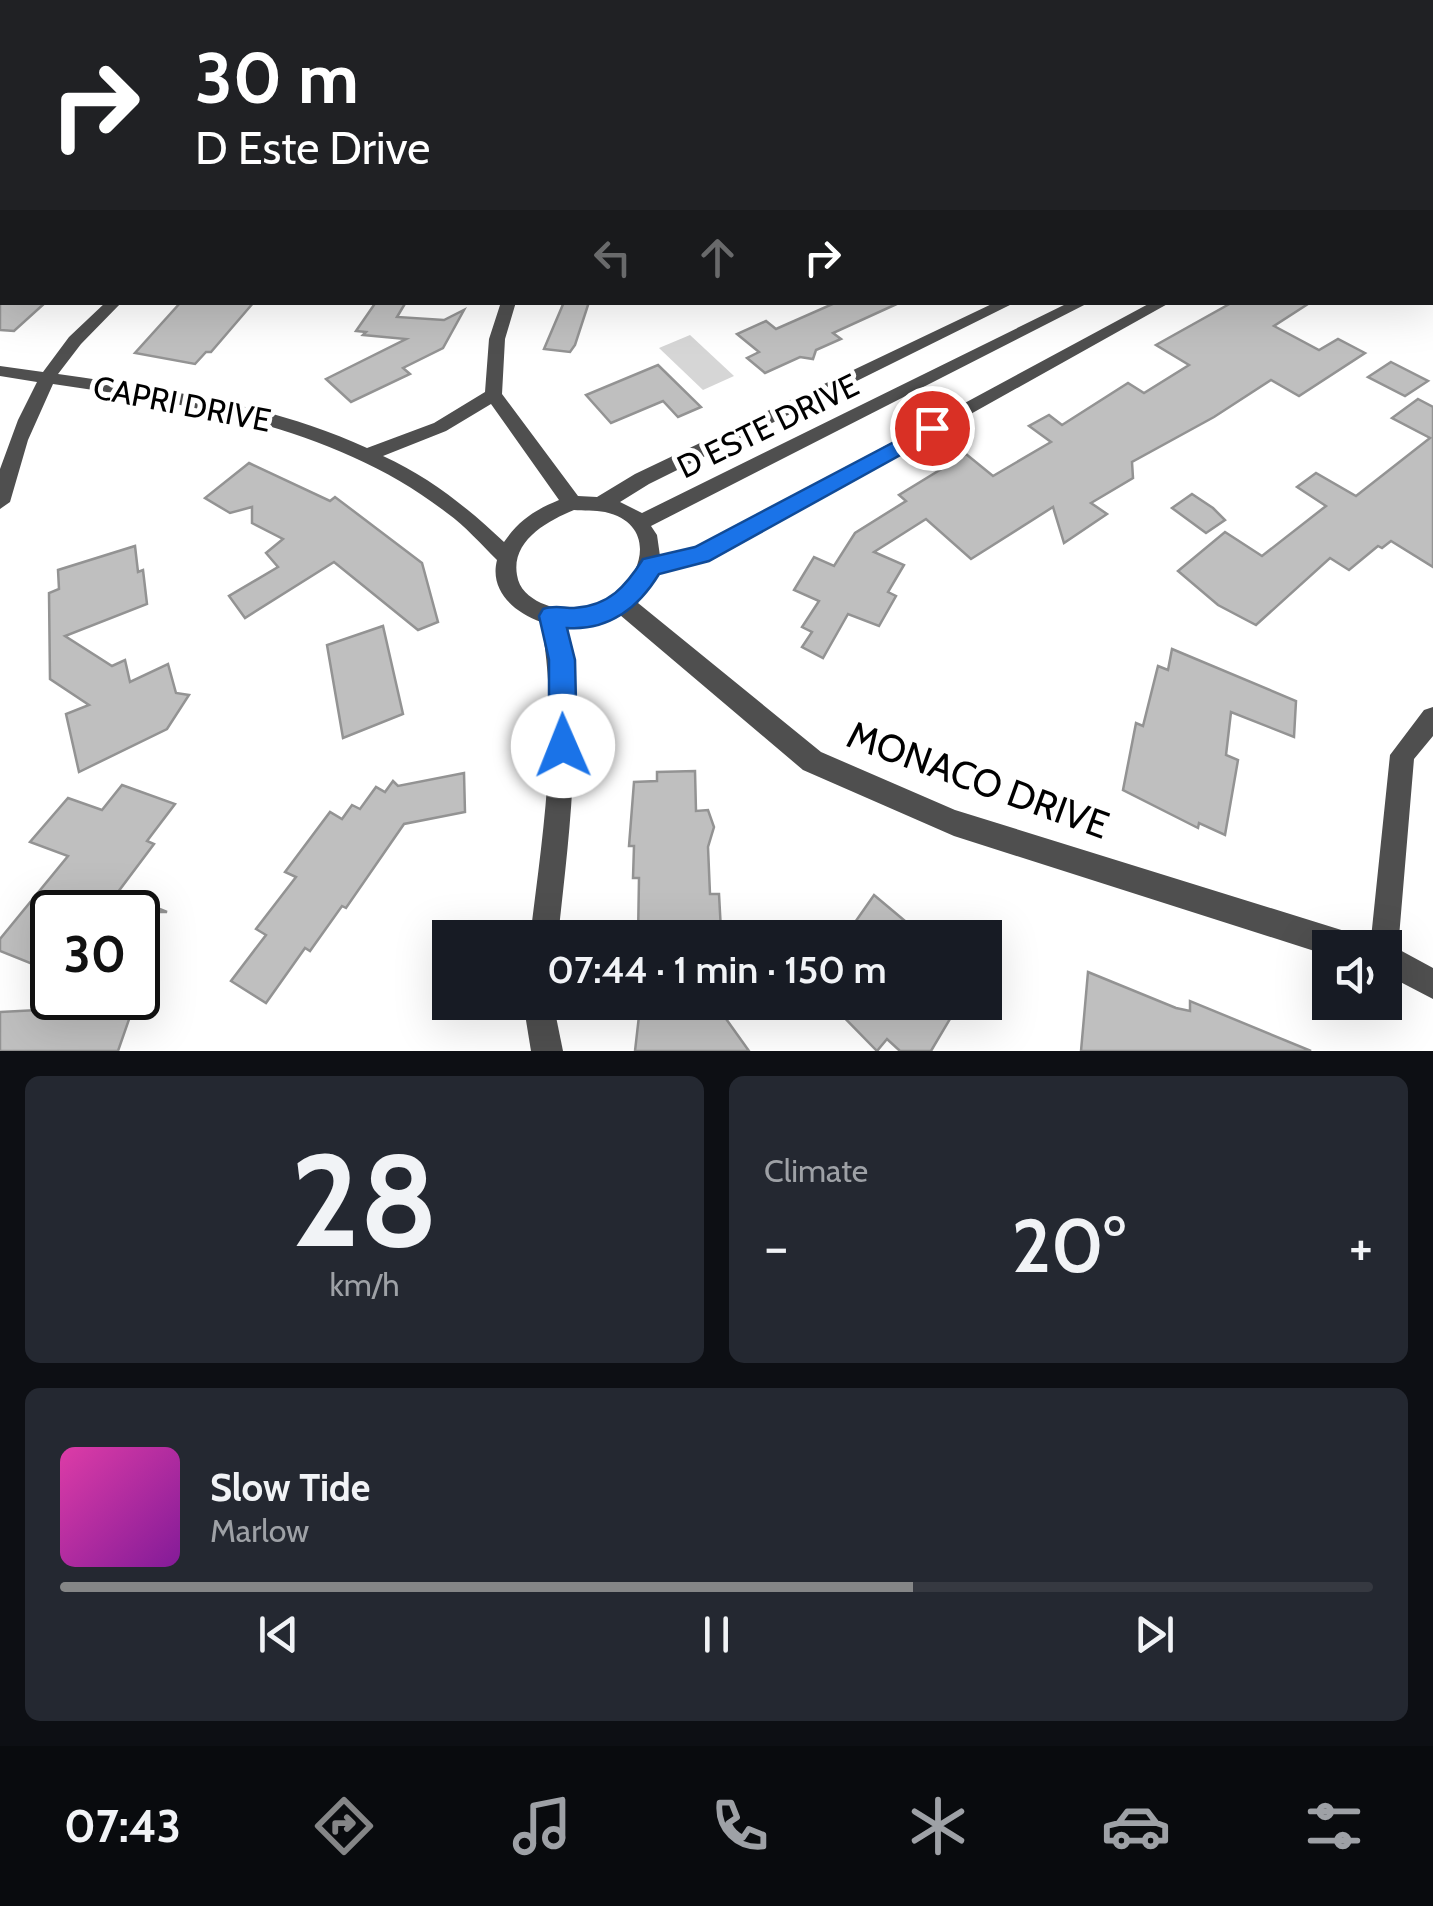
<!DOCTYPE html>
<meta charset="utf-8">
<style>
:root{--surface:#171b24;--page:#242831;--text:#f1f3f6;--muted:#9ea1a6;--line:#363941;--accent:#858687}
body{margin:0;font-family:Cabin,sans-serif;background:var(--page);color:var(--text);height:100vh;display:flex;flex-direction:column;font-size:38px;white-space:nowrap}
*{box-sizing:border-box;margin:0}
p{font-size:32px;color:var(--muted)}
.icon{flex:none;width:55px;height:55px;fill:none;stroke:currentColor;stroke-width:2;stroke-linecap:round;stroke-linejoin:round}
.map{position:relative;height:1051px;overflow:hidden}
.side{display:flex;flex-direction:column;gap:25px;padding:25px;background:#0d0f14;flex:1}
.side>*{flex:none}
.hud{position:absolute;left:0px;top:0px;width:1435px;height:305px;box-shadow:0 10px 40px #0002;background:#202124;color:#fff;overflow:hidden}
.buttons{position:absolute;left:1312px;top:930px;display:grid;gap:20px}
.buttons a{display:grid;place-items:center;width:90px;height:90px;border-radius:0px;background:var(--surface);box-shadow:0 10px 40px #0002;font-size:50px}
.speed{position:absolute;left:30px;top:890px;display:flex;gap:20px;font-size:50px;font-weight:700;text-align:center}
.speed>*{display:grid;place-content:center;width:130px;height:130px;border-radius:50%;background:var(--surface);box-shadow:0 10px 40px #0002;line-height:1}
.speed .limit{border:5px solid #111;border-radius:15px;background:#fff;color:#111}
.pin{position:absolute;display:grid;place-items:center;width:85px;height:85px;color:#fff;margin:-42px;border:5px solid #fff;border-radius:50%;box-shadow:0 2px 10px #0007}
.me{position:absolute;width:110px;margin:-55px;rotate:359deg;stroke-linejoin:round;filter:drop-shadow(0 0 8px #0008)}
.turn{display:flex;align-items:center;gap:35px;height:210px;padding:0 30px;font-size:45px}
.turn .icon{width:130px;height:130px;stroke-width:2.5}
.turn b{display:block;font-size:70px;line-height:85px}
.lanes{display:flex;align-items:center;height:95px;padding:0 30px;background:#0003;justify-content:center;gap:50px;direction:ltr}
.lanes .off{opacity:.35}
.big{font-size:75px;font-weight:600;line-height:1.1}
.side .widget{flex:1;display:flex;flex-direction:column;justify-content:center;gap:15px;min-width:0;padding:0 35px;border-radius:15px;background:var(--page)}
.side .dial{align-items:center;gap:0}
.dial b{font-size:130px;line-height:1}
.song{display:flex;align-items:center;gap:30px}
.cover{width:120px;height:120px;border-radius:15px;background:linear-gradient(135deg,hsl(320 70% 55%),hsl(290 70% 35%))}
.played{height:10px;border-radius:5px;background:linear-gradient(90deg,var(--accent) 65%,var(--line) 65%)}
.keys{display:flex;justify-content:space-around;direction:ltr}
.heat{display:flex;justify-content:space-between;align-items:center;font-size:55px;direction:ltr}
.side .tiles{flex:1;display:grid;gap:25px;grid-template-columns:1fr 1fr}
.widget:last-child{grid-column:span 2}
.trip{position:absolute;left:432px;top:920px;width:570px;height:100px;border-radius:0px;background:var(--surface);box-shadow:0 10px 40px #0002;font-weight:600;line-height:100px;text-align:center}
.tab-bar{display:flex;height:160px;justify-content:space-around;align-items:center;background:#090b0e;color:var(--muted)}
.tab-bar .icon{width:70px;height:70px}
.tab-bar .selected{color:var(--accent)}
.tab-bar b{font-size:45px;color:var(--text)}
.map>svg:first-child{display:block}
.green{fill:#d6d6d6}
.lines{fill:none;stroke-linecap:round;stroke-linejoin:round}
.stream{stroke:#9d9d9d;stroke-width:4}
.building{fill:#bfbfbf;stroke:#939393;stroke-width:2.5}
.minor{fill:#4f4f4f;fill-rule:evenodd}
.secondary{fill:#1c1c1c;fill-rule:evenodd}
.route{fill:#1a73e8;stroke:#114b97;stroke-width:2.5}
.labels{text-anchor:middle;stroke-width:10;stroke-linejoin:round;paint-order:stroke}
.street-label{font-size:32px;fill:#000;stroke:#fff}
.near-street-label{font-size:38px;fill:#000;stroke:#fff}
</style>
<div class="map">
<svg width="1433" height="1051" viewBox="0 0 1433 1051">
<rect width="100%" height="100%" fill="#fff"/>
<!-- green -->
<path class="green" d="M690,335L734,376L703,390L659,348Z"/>
<g class="lines">
<!-- stream -->
<path class="stream" d="M1298,0L1308,2"/>
</g>
<!-- building -->
<g class="building">
<path d="M0,302H46L14,331L0,330Z"/>
<path d="M181,302H254L211,352H206L195,364L135,353Z"/>
<path d="M376,302H406L397,317L444,320L464,310L443,348L403,368L410,374L351,402L326,379L406,339L363,335L366,332L356,331Z"/>
<path d="M564,302H589L575,345L570,352L544,349Z"/>
<path d="M837,302H901L833,333L841,339L816,350L813,359L800,357L765,373L747,358L759,352L737,334L766,321L776,329Z"/>
<path d="M1233,302H1311L1274,326L1319,350L1338,339L1365,353L1299,396L1271,380L1214,417L1132,462L1133,478L1091,503L1107,514L1064,543L1053,507L971,559L926,519L874,552L904,565L888,592L896,596L879,626L848,614L823,658L802,647L812,632L802,627L819,601L794,590L814,557L834,566L855,533L906,501L899,495L966,454L993,476L1051,442L1029,426L1049,415L1062,425L1128,383L1144,393L1189,365L1156,345Z"/>
<path d="M1391,362L1428,381L1405,396L1368,377Z"/>
<path d="M658,365L701,407L678,417L663,401L611,423L586,395Z"/>
<path d="M1418,399L1433,407V567L1391,541L1382,548L1378,546L1349,570L1330,558L1256,625L1218,605L1178,571L1225,532L1262,556L1326,506L1297,487L1316,473L1356,496L1430,438L1392,418Z"/>
<path d="M249,463L330,501L335,497L422,563L438,622L418,630L334,562L245,618L229,596L278,567L266,553L283,539L252,523V507L230,513L205,498Z"/>
<path d="M1192,494L1213,508L1225,520L1206,533L1172,508Z"/>
<path d="M135,546L138,572L143,570L147,604L65,636L112,666L125,660L130,682L168,664L176,693L189,695L167,729L79,772L66,714L89,705L50,679L49,593L59,589L58,570Z"/>
<path d="M383,626L403,714L343,738L327,645Z"/>
<path d="M1172,649L1296,701L1294,737L1231,712L1226,755L1238,760L1225,835L1199,823L1198,828L1123,790L1136,723L1143,726L1158,666L1168,670Z"/>
<path d="M695,771L696,811L708,810L714,827L708,847L710,894H719L721,931L712,932V938H638L639,878H633L634,846H629L634,782L657,781V772Z"/>
<path d="M464,773L465,812L404,824L346,908L342,906L310,951L305,948L266,1003L231,981L266,935L256,929L296,877L285,872L330,812L342,819L352,805L360,809L376,787L385,792L393,781L398,786Z"/>
<path d="M122,785L175,804L147,841L154,844L118,892L167,912H52V942L35,965L0,951V939L68,856L30,842L68,798L102,810Z"/>
<path d="M874,895L905,921L893,938H844Z"/>
<path d="M1088,972L1176,1008L1190,1011V1001L1311,1051H1081Z"/>
<path d="M829,1002H960L931,1051H900L887,1039L877,1051Z"/>
<path d="M134,1005L118,1051H0V1012Z"/>
<path d="M640,1007L724,1016L749,1051H635Z"/>
</g>
<g class="lines">
<!-- minor -->
<g class="minor">
<path d="M0,0H6L0,5Z"/>
<path d="M346,0H357L358,2H348Z"/>
<rect x="0" y="38" width="2" height="6"/>
<path d="M2,136V144L0,145V137Z"/>
<rect x="1432" y="167" width="1" height="8"/>
<path d="M106,302H122L81,344L58,374C162,389 271,404 367,448L434,423L485,392L489,339L501,302H516L505,339L502,394L578,496L597,497L635,474L996,302H1016L649,484L620,502L642,513L1070,302H1090L651,526L657,535L660,556L696,548L1152,302H1171L708,561L656,573L638,603L821,752L955,810L1351,933L1361,938L1365,948H1330V956L954,836L803,770L620,615L603,623L564,626C584,730 569,834 558,938H530C543,832 560,728 541,622C515,613 489,591 497,560C481,544 465,526 447,513C335,426 189,404 53,384L28,440L10,502L0,509V469L18,420L37,382L0,376V366L43,372L69,337ZM491,404L559,500C535,510 519,520 504,542C467,507 429,477 383,456L446,431ZM574,510C583,511 595,510 605,512C681,529 621,637 541,603C529,597 519,589 517,575C511,541 547,521 574,510Z"/>
<path d="M1433,707V736L1414,759L1398,949L1433,968V999L1385,974V948H1370L1390,755L1424,710Z"/>
<path d="M523,1002H553L563,1051H531Z"/>
</g>
<!-- secondary -->
<rect class="secondary" x="1432" y="46" width="1" height="7"/>
</g>
<!-- route -->
<path class="route" d="M932,422L940,424V433L709,561L659,574C639,607 609,631 567,628L575,660L577,746L573,756L563,760L553,756L549,746V660L539,616L543,609C554,605 563,608 574,608C609,606 626,586 643,559L695,547Z"/>
<g class="labels">
<!-- street labels -->
<g class="street-label">
<text transform="translate(182 404) rotate(11)" y="11">CAPRI DRIVE</text>
<text transform="translate(768 426) rotate(-26)" y="11">D ESTE DRIVE</text>
</g>
<!-- near-street labels -->
<g class="near-street-label">
<text transform="translate(978 780) rotate(20)" y="13">MONACO DRIVE</text>
</g>
</g>
</svg>
<div class="buttons">
<a><svg class="icon" aria-label="sound" viewBox="0 0 24 24"><path d="M4 9h4l5-4v14l-5-4H4zM17 9q2 3 0 6"/></svg></a>
</div>
<div class="speed"><div class="limit">30</div></div>
<div class="pin" style="left:932px;top:428px;background:#d93025"><svg class="icon" aria-label="arrive" viewBox="0 0 24 24"><path d="M6 21V4h12l-3 4 3 4H6"/></svg></div>
<svg class="me" style="left:563px;top:746px" viewBox="-20 -20 40 40"><circle r="19" fill="#fff"/><path d="M0-13L10 11 0 6-10 11z" fill="#1a73e8"/></svg>
<div class="trip">07:44 · 1 min · 150 m</div>
<div class="hud">
<div class="turn"><svg class="icon" aria-label="right" viewBox="0 0 24 24"><path d="M7 20v-9h11M14 6l5 5-5 5"/></svg><div><b>30 m</b>D Este Drive</div></div>
<div class="lanes"><svg class="icon off" aria-label="left" viewBox="0 0 24 24"><path d="M17 20v-9H6M10 6l-5 5 5 5"/></svg><svg class="icon off" aria-label="ahead" viewBox="0 0 24 24"><path d="M12 20V5M6 11l6-6 6 6"/></svg><svg class="icon" aria-label="right" viewBox="0 0 24 24"><path d="M7 20v-9h11M14 6l5 5-5 5"/></svg></div>
</div>
</div>
<section class="side">
<div class="tiles">
<div class="widget dial"><b>28</b><p>km/h</p></div>
<div class="widget"><p>Climate</p>
<div class="heat"><a>−</a><b class="big">20°</b><a>+</a></div>
</div>
<div class="widget">
<div class="song"><i class="cover"></i><div><b>Slow Tide</b><p>Marlow</p></div></div>
<div class="played"></div>
<div class="keys"><svg class="icon" aria-label="previous" viewBox="0 0 24 24"><path d="M18 5L8 12l10 7zM5 5v14"/></svg><svg class="icon" aria-label="pause" viewBox="0 0 24 24"><path d="M8 5v14M16 5v14"/></svg><svg class="icon" aria-label="next" viewBox="0 0 24 24"><path d="M6 5l10 7-10 7zM19 5v14"/></svg></div>
</div>
</div>
</section>
<nav class="tab-bar">
<b>07:43</b>
<svg class="icon selected" aria-label="directions" viewBox="0 0 24 24"><path d="M12 3l9 9-9 9-9-9zM9 14v-3h6M13 9l2 2-2 2"/></svg>
<svg class="icon" aria-label="music" viewBox="0 0 24 24"><path d="M9 18V5l10-2v13"/><circle cx="6" cy="18" r="3"/><circle cx="16" cy="16" r="3"/></svg>
<svg class="icon" aria-label="phone" viewBox="0 0 24 24"><path d="M5 4h4l2 5-3 2q2 4 5 5l2-3 5 2v4C11 20 4 13 5 4z"/></svg>
<svg class="icon" aria-label="climate" viewBox="0 0 24 24"><path d="M12 3v18M4 7l16 10M4 17L20 7"/></svg>
<svg class="icon" aria-label="car" viewBox="0 0 24 24"><path d="M5 17H2v-5l4-1 3-4h7l3 4 3 1v5h-3M9 17h6M6 11h13"/><circle cx="7" cy="17" r="2"/><circle cx="17" cy="17" r="2"/></svg>
<svg class="icon" aria-label="filters" viewBox="0 0 24 24"><path d="M4 7h16M4 17h16"/><circle cx="9" cy="7" r="2"/><circle cx="15" cy="17" r="2"/></svg>
</nav>
